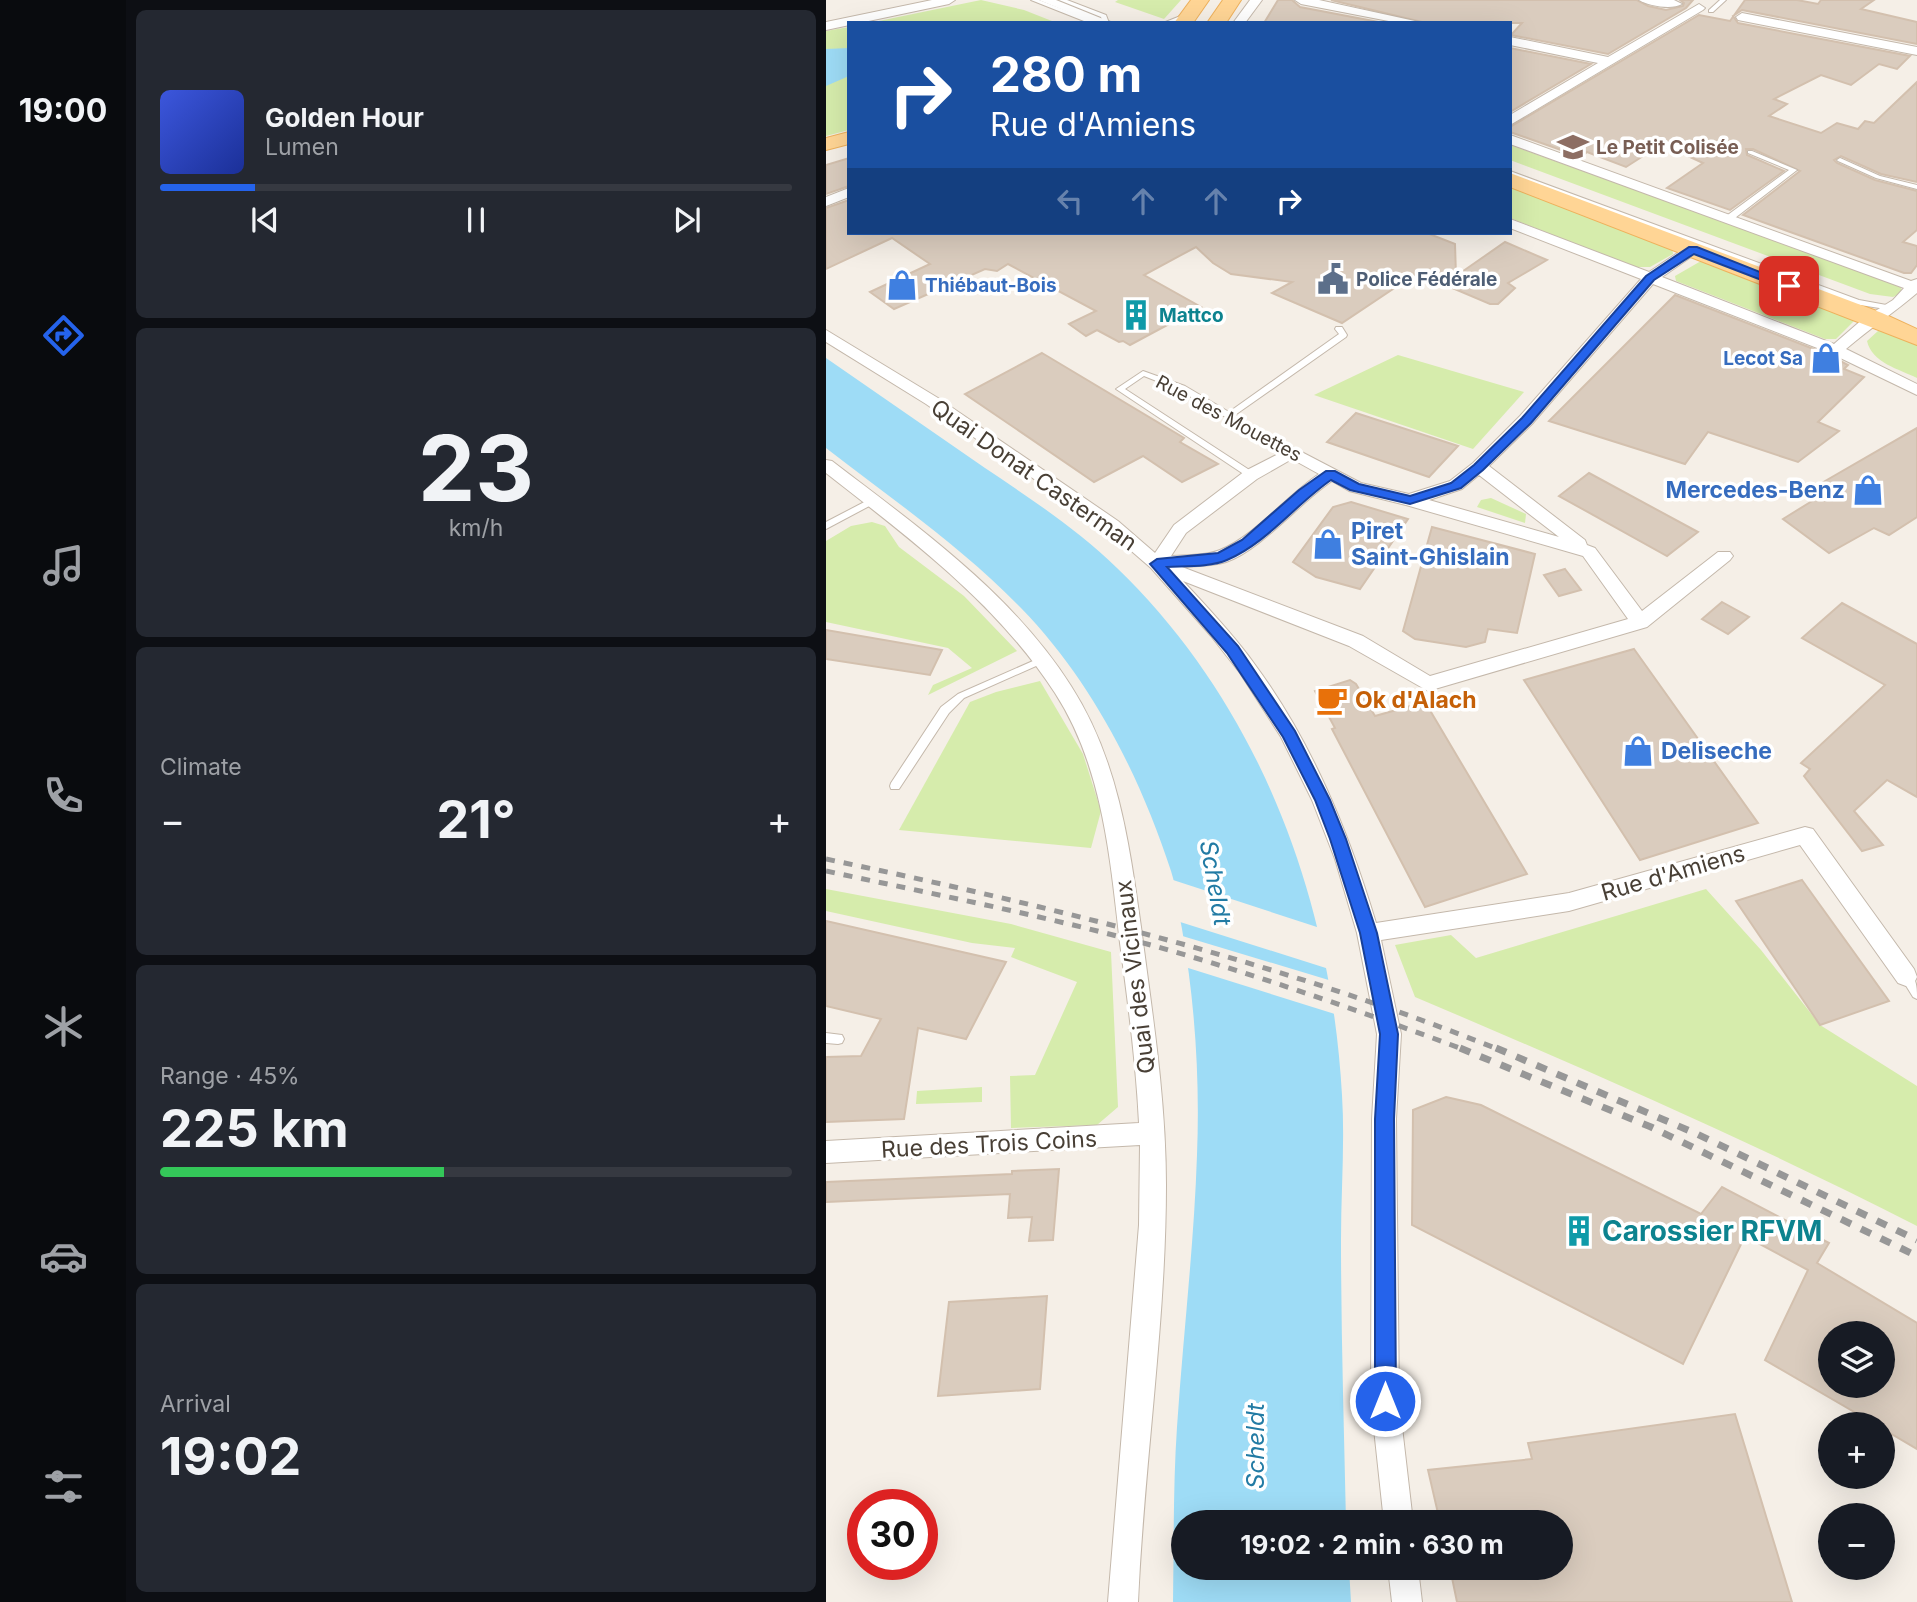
<!DOCTYPE html>
<meta charset="utf-8">
<style>
:root{--surface:#171b24;--page:#242831;--text:#f1f3f6;--muted:#9ea1a6;--line:#363941;--accent:#2563eb}
body{margin:0;font-family:Inter,sans-serif;background:var(--page);color:var(--text);height:100vh;display:flex;flex-direction:column;font-size:26px;white-space:nowrap}
*{box-sizing:border-box;margin:0}
p{font-size:23px;color:var(--muted)}
.icon{flex:none;width:38px;height:38px;fill:none;stroke:currentColor;stroke-width:2;stroke-linecap:round;stroke-linejoin:round}
.map{position:relative;flex:1;overflow:hidden}
.panel{display:flex;flex-direction:column;gap:10px;padding:10px;background:#0d0f14;width:700px}
.panel>*{flex:none}
.hud{position:absolute;left:21px;top:21px;width:665px;height:214px;border-radius:0px;box-shadow:0 7px 28px #0002;background:#1a4fa0;color:#fff;overflow:hidden}
.fabs{position:absolute;left:992px;top:1321px;display:grid;gap:14px}
.fabs a{display:grid;place-items:center;width:77px;height:77px;border-radius:50%;background:var(--surface);box-shadow:0 7px 28px #0002;font-size:35px}
.speed{position:absolute;left:21px;top:1489px;display:flex;gap:14px;font-size:35px;font-weight:700;text-align:center}
.speed>*{display:grid;place-content:center;width:91px;height:91px;border-radius:50%;background:var(--surface);box-shadow:0 7px 28px #0002;line-height:1}
.speed .limit{border:10px solid #d22;background:#fff;color:#111}
.pin{position:absolute;display:grid;place-items:center;width:60px;height:60px;color:#fff;margin:-30px;border-radius:14px;box-shadow:0 4px 10px #0006}
.me{position:absolute;width:77px;margin:-38px;rotate:0deg;stroke-linejoin:round;filter:drop-shadow(0 0 5px #0008)}
.turn{display:flex;align-items:center;gap:24px;height:147px;padding:0 28px;font-size:32px}
.turn .icon{width:91px;height:91px;stroke-width:2.5}
.turn b{display:block;font-size:49px;line-height:60px}
.lanes{display:flex;align-items:center;height:66px;padding:0 28px;background:#0003;justify-content:center;gap:35px;direction:ltr}
.lanes .off{opacity:.35}
.big{font-size:52px;font-weight:700;line-height:1.1}
.panel .widget{flex:1;display:flex;flex-direction:column;justify-content:center;gap:10px;min-width:0;padding:0 24px;border-radius:10px;background:var(--page)}
.panel .dial{align-items:center;gap:0}
.dial b{font-size:91px;line-height:1}
.song{display:flex;align-items:center;gap:21px}
.cover{width:84px;height:84px;border-radius:10px;background:linear-gradient(135deg,hsl(230 70% 55%),hsl(230 70% 35%))}
.played{height:7px;border-radius:4px;background:linear-gradient(90deg,var(--accent) 15%,var(--line) 15%)}
.keys{display:flex;justify-content:space-around;direction:ltr}
.heat{display:flex;justify-content:space-between;align-items:center;font-size:38px;direction:ltr}
.charge{height:10px;border-radius:5px;background:linear-gradient(90deg,#34c759 45%,var(--line) 0)}
.trip{position:absolute;left:345px;top:1510px;width:402px;height:70px;border-radius:35px;background:var(--surface);box-shadow:0 7px 28px #0002;font-weight:700;line-height:70px;text-align:center}
main{display:flex;flex:1;min-height:0}
.tab-bar{display:flex;flex-direction:column;width:126px;justify-content:space-around;align-items:center;background:#090b0e;color:var(--muted)}
.tab-bar .icon{width:49px;height:49px}
.tab-bar .selected{color:var(--accent)}
.tab-bar b{font-size:32px;color:var(--text)}
.map>svg:first-child{display:block}
.green{fill:#d6ecac}
.water{fill:#9edcf6}
.pier{fill:#f5efe7}
.building{fill:#daccbe;stroke:#d3c0ae;stroke-width:2;fill-rule:evenodd}
.lines{fill:none;stroke-linecap:round;stroke-linejoin:round}
.service-casing{stroke:#c4b8ab;stroke-width:2}
.minor-casing{stroke:#c4b8ab;stroke-width:2}
.primary-casing{stroke:#eeb15c;stroke-width:2}
.service{fill:#fff;fill-rule:evenodd}
.minor{fill:#fff;fill-rule:evenodd}
.primary{fill:#ffd595;fill-rule:evenodd}
.rail-far1{stroke:#979797;stroke-width:5;stroke-dasharray:9 9;stroke-linecap:butt}
.rail{stroke:#979797;stroke-width:7;stroke-dasharray:11 11;stroke-linecap:butt}
.route{fill:#2563eb;stroke:#184099;stroke-width:2}
.labels{text-anchor:middle;stroke-width:7;stroke-linejoin:round;paint-order:stroke}
.far-education-label{font-size:19px;font-weight:bold;fill:#785e54;stroke:#fff;text-anchor:start}
.far-service-label{font-size:19px;font-weight:bold;fill:#4e5e75;stroke:#fff;text-anchor:start}
.far-shop-label{font-size:19px;font-weight:bold;fill:#366cbe;stroke:#fff;text-anchor:start}
.far-culture-label{font-size:19px;font-weight:bold;fill:#0d838f;stroke:#fff;text-anchor:start}
.far-street-label{font-size:19px;fill:#483f35;stroke:#fff}
.street-label{font-size:23px;fill:#483f35;stroke:#fff}
.shop-label{font-size:23px;font-weight:bold;fill:#366cbe;stroke:#fff;text-anchor:start}
.food-label{font-size:23px;font-weight:bold;fill:#c56008;stroke:#fff;text-anchor:start}
.water-label{font-size:24px;font-style:italic;fill:#227ba4;stroke:#fff}
.near-culture-label{font-size:28px;font-weight:bold;fill:#0d838f;stroke:#fff;text-anchor:start}
</style>
<main>
<nav class="tab-bar">
<b>19:00</b>
<svg class="icon selected" aria-label="directions" viewBox="0 0 24 24"><path d="M12 3l9 9-9 9-9-9zM9 14v-3h6M13 9l2 2-2 2"/></svg>
<svg class="icon" aria-label="music" viewBox="0 0 24 24"><path d="M9 18V5l10-2v13"/><circle cx="6" cy="18" r="3"/><circle cx="16" cy="16" r="3"/></svg>
<svg class="icon" aria-label="phone" viewBox="0 0 24 24"><path d="M5 4h4l2 5-3 2q2 4 5 5l2-3 5 2v4C11 20 4 13 5 4z"/></svg>
<svg class="icon" aria-label="climate" viewBox="0 0 24 24"><path d="M12 3v18M4 7l16 10M4 17L20 7"/></svg>
<svg class="icon" aria-label="car" viewBox="0 0 24 24"><path d="M5 17H2v-5l4-1 3-4h7l3 4 3 1v5h-3M9 17h6M6 11h13"/><circle cx="7" cy="17" r="2"/><circle cx="17" cy="17" r="2"/></svg>
<svg class="icon" aria-label="filters" viewBox="0 0 24 24"><path d="M4 7h16M4 17h16"/><circle cx="9" cy="7" r="2"/><circle cx="15" cy="17" r="2"/></svg>
</nav>
<section class="panel">
<div class="widget">
<div class="song"><i class="cover"></i><div><b>Golden Hour</b><p>Lumen</p></div></div>
<div class="played"></div>
<div class="keys"><svg class="icon" aria-label="previous" viewBox="0 0 24 24"><path d="M18 5L8 12l10 7zM5 5v14"/></svg><svg class="icon" aria-label="pause" viewBox="0 0 24 24"><path d="M8 5v14M16 5v14"/></svg><svg class="icon" aria-label="next" viewBox="0 0 24 24"><path d="M6 5l10 7-10 7zM19 5v14"/></svg></div>
</div>
<div class="widget dial"><b>23</b><p>km/h</p></div>
<div class="widget"><p>Climate</p>
<div class="heat"><a>−</a><b class="big">21°</b><a>+</a></div>
</div>
<div class="widget"><p>Range · 45%</p><b class="big">225 km</b><div class="charge"></div></div>
<div class="widget"><p>Arrival</p><b class="big">19:02</b></div>
</section>
<div class="map">
<svg width="1091" height="1602" viewBox="0 0 1091 1602">
<rect width="100%" height="100%" fill="#f5efe7"/>
<!-- green -->
<g class="green">
<path d="M155,0L198,10L231,23H43Z"/>
<path d="M292,0H355L338,19L289,2Z"/>
<path d="M23,27V130L0,136V31Z"/>
<path d="M684,145L1067,282L1075,288V293L1067,297L1044,294L684,160Z"/>
<path d="M684,184L846,246L847,254L824,267H808L684,218Z"/>
<path d="M875,261L1026,314L1028,321L1010,339H999L850,281L849,276Z"/>
<path d="M1060,330L1091,341V378C1073,369 1046,363 1041,341L1052,331Z"/>
<path d="M572,355L698,392L647,449L488,395Z"/>
<path d="M665,498L700,514L699,523L651,507L655,500Z"/>
<path d="M46,522L59,526L73,547L138,596L191,651L102,695L107,685L146,668L122,648L0,622V541L25,526Z"/>
<path d="M214,681L257,754L275,811L265,848L73,830L144,702L170,692Z"/>
<path d="M0,889L185,924L285,952L292,1107L271,1125L185,1128L184,1076L209,1075L251,982L185,957L189,948L146,943L0,911Z"/>
<path d="M880,889L935,950L994,1025L1091,1086V1226C927,1142 759,1069 589,997L569,945L625,935L650,958Z"/>
<path d="M156,1087V1102L90,1104L91,1091Z"/>
</g>
<!-- water -->
<g class="water">
<path d="M23,48V76L0,86V49Z"/>
<path d="M0,358C53,395 106,431 159,468C205,499 251,529 291,568C434,706 505,899 516,1095C519,1143 515,1191 515,1240C515,1334 518,1428 520,1522H357V1568H523L525,1602H347C348,1544 347,1485 351,1427C357,1336 368,1246 371,1155C374,1079 369,1003 356,929C352,910 351,889 345,871C314,776 266,681 195,608C137,548 66,499 0,448Z"/>
</g>
<!-- pier -->
<g class="pier">
<path d="M344,879L494,928L503,969L351,921Z"/>
<path d="M353,935L506,981L512,1015L359,967Z"/>
</g>
<!-- building -->
<g class="building">
<path d="M452,0H466L474,7L558,23H438Z"/>
<path d="M505,0H811L822,6L840,10L857,6L858,3L854,0H867L860,8L782,54L685,35L696,23H600Z"/>
<path d="M919,0H971L992,4L995,0H1048L1035,9L1091,22V44L916,10L907,16L912,23L1084,56L1071,69L1053,64L1025,85L995,75L948,99L961,104L943,116L995,133L1011,123L1032,129L1039,121L1048,123L1091,82V182L1055,174L1015,156L1008,160L1011,163L1049,180L1091,191V230L1077,242L1091,246V265L1085,273H1078L917,215L974,171L927,149H920L921,155L958,171L904,210L841,188L877,163L836,144L800,167L761,152L755,157L684,132V127L873,15L904,21Z"/>
<path d="M684,48L765,64L684,112Z"/>
<path d="M23,158V186L0,194V165Z"/>
<path d="M23,200V233H601L629,244L630,276L679,242L721,260L682,283L689,288L672,304H664L591,273L516,323L446,293L466,282L405,274L387,263L370,247L318,275L375,307L304,345L297,341L293,342L271,330L260,336L243,324L270,311L182,264L171,271L159,269L68,309L44,292L104,264L66,238L0,269V208Z"/>
<path d="M849,295L1003,355L1022,365L1018,369L1038,377L992,422L1013,431L972,462L882,432L859,464L723,421Z"/>
<path d="M216,353L358,438L354,442L392,464L356,482L317,456L268,482L139,394Z"/>
<path d="M530,413L632,446L603,477L501,442Z"/>
<path d="M1091,428V517L1063,535L1048,528L1003,553L957,519L999,493L987,488Z"/>
<path d="M763,473L872,532L841,556L733,496Z"/>
<path d="M525,502L582,519L534,589L490,577L467,562L507,507Z"/>
<path d="M606,527L709,554L691,633L662,629L659,642L640,647L589,639L577,631Z"/>
<path d="M739,569L755,590L733,596L718,575Z"/>
<path d="M896,602L923,617L902,634L876,619Z"/>
<path d="M1016,603L1091,644V797L1061,780L1028,811L1057,845L1036,851L978,776L984,769L975,763L1059,685L976,638Z"/>
<path d="M0,630L116,650L104,675L0,659Z"/>
<path d="M808,649L932,823L814,860L698,680Z"/>
<path d="M524,680L530,684L549,716L599,702L701,874L599,907L506,729L509,728L489,691Z"/>
<path d="M976,880L1063,1001L994,1025L910,901Z"/>
<path d="M0,921L180,962L140,1039L92,1028L78,1119L0,1122V1057L35,1056L55,1019L0,1006Z"/>
<path d="M620,1097L655,1105L875,1214L896,1187L1003,1243L991,1263L1091,1323V1449L1057,1429V1424H1049L939,1360L982,1270L919,1236L857,1364L586,1225L587,1110ZM1004,1334H1057V1386H1004Z"/>
<path d="M233,1169L227,1240L203,1241L206,1217L182,1218L184,1194L0,1202V1182L186,1174V1171Z"/>
<path d="M221,1296L214,1389L112,1396L123,1302Z"/>
<path d="M909,1414L966,1602H631L624,1568H735V1522H614L602,1470L706,1459L702,1443Z"/>
</g>
<g class="lines">
<defs>
<g id="service">
<path d="M205,0H213L272,23H263Z"/>
<path d="M233,0H241L280,15L283,23H277L275,17Z"/>
<path d="M894,0H900L887,12H883V10Z"/>
<path d="M922,151H926L971,170L905,221H899V217L963,170L922,153Z"/>
<path d="M1014,158L1054,176L1091,185V189L1050,178L1012,161L1011,160Z"/>
<path d="M684,171L1033,300L1066,306L1070,308L1066,310L1028,304L684,175Z"/>
<path d="M510,327H516L521,335L520,337L409,415L469,450V454H463L353,390L318,376L299,389L428,473V477H422L290,389L317,371L359,386L403,412L513,334L509,329Z"/>
<path d="M46,498L49,499V503L0,529V522Z"/>
<path d="M216,657L221,660L219,662L138,698L123,713L73,789H65L64,786L65,783L115,707L132,694Z"/>
<path d="M1080,971C1091,976 1091,988 1091,999L1087,997L1074,976L1076,973Z"/>
<path d="M0,1033L16,1035L18,1039L16,1043L12,1044L0,1043Z"/>
</g>
<g id="minor">
<path d="M106,0H129L123,4L0,30V22Z"/>
<path d="M213,0H230L287,23H269Z"/>
<path d="M424,0H436L419,23H407Z"/>
<path d="M469,0H493L598,23H573L475,4Z"/>
<path d="M813,0H848L856,4C846,10 823,6 813,0Z"/>
<path d="M873,4L879,8L877,10L684,125V115L772,63L684,45V37L782,57Z"/>
<path d="M362,13L366,14V20L337,23Z"/>
<path d="M916,13L1091,47V55L912,20L910,17Z"/>
<path d="M684,135L1085,281L1091,279V293C1069,312 1043,329 1020,349L1091,384V395L1004,353L827,284L706,424L663,466L759,540L761,545L769,548L816,611L892,552H904L907,556L904,560L821,627L602,691L523,646L357,581C381,607 406,633 427,662C485,740 522,830 550,923L743,893L979,827L987,829L1088,969L1091,977L1088,983L1080,986L1072,983L974,845L743,911L555,940L575,1034L570,1119L573,1401L587,1522H558L545,1401L546,1119L551,1034L531,933L509,859L486,800L455,737L414,673L385,636L325,568L280,529L100,404L0,342V330L112,398L292,521L329,553L348,525L419,471L466,447L535,483L583,494L624,481L647,463L694,416L815,279L684,228V219L823,272L862,246H872L874,249L872,252L836,277L1008,344L1038,318L1067,300L1078,288L684,144ZM466,459L493,474C460,496 429,536 394,550C380,556 360,555 345,556L360,533L431,479ZM653,475L733,537L603,500L636,489ZM506,481L523,491L580,505L757,556L802,619L604,676L537,636L356,567C370,566 387,566 400,562C435,550 473,503 506,481Z"/>
<path d="M23,188V197L0,206V197Z"/>
<path d="M0,460L6,461C92,527 186,593 245,686C292,759 303,842 315,927C326,1012 340,1098 340,1185C340,1323 318,1463 312,1602H282L313,1225L314,1145L0,1163V1141L313,1123C310,1062 302,1003 294,943C284,858 277,767 229,693C171,603 83,538 0,473Z"/>
<path d="M562,1568H592L596,1602H566Z"/>
</g>
<g id="primary">
<path d="M365,0H383L367,23H348Z"/>
<path d="M397,0H415L400,23H381Z"/>
<path d="M23,132V144L0,150V138Z"/>
<path d="M684,173L1056,313L1091,329V345L684,187Z"/>
</g>
</defs>
<!-- service casing -->
<use href="#service" class="service-casing"/>
<!-- minor casing -->
<use href="#minor" class="minor-casing"/>
<!-- primary casing -->
<use href="#primary" class="primary-casing"/>
<!-- service -->
<use href="#service" class="service"/>
<!-- minor -->
<use href="#minor" class="minor"/>
<!-- primary -->
<use href="#primary" class="primary"/>
<!-- rail-far1 -->
<g class="rail-far1">
<path d="M0,859C229,907 456,963 674,1050"/>
<path d="M0,871C107,894 215,915 321,944C429,974 534,1011 639,1050"/>
</g>
<!-- rail -->
<g class="rail">
<path d="M634,1048L825,1127L1091,1256"/>
<path d="M670,1048L871,1134L1091,1240"/>
</g>
</g>
<!-- route -->
<path class="route" d="M863,247H871L969,286L959,289L868,254L828,280L705,423L657,470L635,488L584,504L524,490L505,480C470,504 441,543 401,560C385,567 359,566 341,567L412,646L469,731L504,800L520,839L551,933L572,1034L568,1119L570,1401L567,1408L559,1411L552,1408L549,1401V1119L554,1034L534,933L504,839L489,800L457,737L401,653L324,564L331,559L392,553L416,540L473,490L500,471H509L533,484L584,496L625,483L648,465L696,418L820,276Z"/>
<!-- icons -->
<defs>
<symbol id="school-bare" viewBox="-9 -9 18 18"><path d="M0-5L7-2L0 1L-7-2ZM-4 1L0 2.5L4 1V4Q0 6-4 4Z" fill="#8d6e63" stroke="#fff" stroke-width="2.5" paint-order="stroke"/></symbol>
<symbol id="civic-bare" viewBox="-9 -9 18 18"><path d="M-.6-6.5H3V-4.5H.6V-3L4-1V1h2V6H-6V1h2V-1L-.6-3ZM-1.2 2.5V6h2.4V2.5Z" fill="#5c6f8a" stroke="#fff" stroke-width="2.5" paint-order="stroke"/></symbol>
<symbol id="shop-bare" viewBox="-9 -9 18 18"><path d="M-5-2.5h2.3a2.7 3.5 0 0 1 5.4 0H5L5.5 6h-11ZM-1.5-2.5h3a1.5 2.3 0 0 0-3 0Z" fill="#3f7fe0" stroke="#fff" stroke-width="2.5" paint-order="stroke"/></symbol>
<symbol id="building-bare" viewBox="-9 -9 18 18"><path d="M-4-6H4V6H1V3H-1V6H-4ZM-2.5-4.3h1.7v1.8h-1.7ZM.8-4.3h1.7v1.8H.8ZM-2.5-1h1.7V.8h-1.7ZM.8-1h1.7V.8H.8Z" fill="#0f9aa8" stroke="#fff" stroke-width="2.5" paint-order="stroke"/></symbol>
<symbol id="cafe-bare" viewBox="-9 -9 18 18"><path d="M-5.5-4.5H6V0H3Q3 3.5 0 3.5H-2.5Q-5.5 3.5-5.5 0ZM3-3.2v2h1.7v-2ZM-6 4.5H4V6H-6Z" fill="#e8710a" stroke="#fff" stroke-width="2.5" paint-order="stroke"/></symbol>
</defs>
<g fill-rule="evenodd">
<use href="#school-bare" x="725" y="125" width="44" height="44"/>
<use href="#civic-bare" x="485" y="257" width="44" height="44"/>
<use href="#shop-bare" x="54" y="263" width="44" height="44"/>
<use href="#building-bare" x="288" y="293" width="44" height="44"/>
<use href="#shop-bare" x="978" y="336" width="44" height="44"/>
<use href="#shop-bare" x="1020" y="468" width="44" height="44"/>
<use href="#shop-bare" x="480" y="522" width="44" height="44"/>
<use href="#cafe-bare" x="484" y="678" width="44" height="44"/>
<use href="#shop-bare" x="790" y="729" width="44" height="44"/>
<use href="#building-bare" x="731" y="1209" width="44" height="44"/>
</g>
<g class="labels">
<!-- far-education labels -->
<g class="far-education-label">
<text x="770" y="154">Le Petit Colisée</text>
</g>
<!-- far-service labels -->
<g class="far-service-label">
<text x="530" y="286">Police Fédérale</text>
</g>
<!-- far-shop labels -->
<g class="far-shop-label">
<text x="99" y="292">Thiébaut-Bois</text>
<text x="977" y="365" text-anchor="end">Lecot Sa</text>
</g>
<!-- far-culture labels -->
<g class="far-culture-label">
<text x="333" y="322">Mattco</text>
</g>
<!-- far-street labels -->
<g class="far-street-label">
<text transform="translate(403 418) rotate(28)" y="7">Rue des Mouettes</text>
</g>
<!-- street labels -->
<g class="street-label">
<text transform="translate(208 475) rotate(35)" y="8">Quai Donat Casterman</text>
<text transform="translate(847 873) rotate(-16)" y="8">Rue d'Amiens</text>
<text transform="translate(309 977) rotate(-97)" y="8">Quai des Vicinaux</text>
<text transform="translate(163 1144) rotate(-3)" y="8">Rue des Trois Coins</text>
</g>
<!-- shop labels -->
<g class="shop-label">
<text x="1019" y="498" text-anchor="end">Mercedes-Benz</text>
<text x="525" y="539">Piret<tspan x="525" dy="26">Saint-Ghislain</tspan></text>
<text x="835" y="759">Deliseche</text>
</g>
<!-- food labels -->
<g class="food-label">
<text x="529" y="708">Ok d'Alach</text>
</g>
<!-- water labels -->
<g class="water-label">
<text transform="translate(389 883) rotate(80)" y="8">Scheldt</text>
<text transform="translate(430 1446) rotate(-90)" y="8">Scheldt</text>
</g>
<!-- near-culture labels -->
<g class="near-culture-label">
<text x="776" y="1241">Carossier RFVM</text>
</g>
</g>
</svg>
<div class="fabs">
<a><svg class="icon" aria-label="layers" viewBox="0 0 24 24"><path d="M12 4l9 5-9 5-9-5zM3 14l9 5 9-5"/></svg></a>
<a>+</a>
<a>−</a>
</div>
<div class="speed"><div class="limit">30</div></div>
<div class="pin" style="left:963px;top:286px;background:#d93025"><svg class="icon" aria-label="arrive" viewBox="0 0 24 24"><path d="M6 21V4h12l-3 4 3 4H6"/></svg></div>
<svg class="me" style="left:559px;top:1401px" viewBox="-20 -20 40 40"><circle r="17" fill="#2563eb" stroke="#fff" stroke-width="3"/><path d="M0-11L8 9 0 5-8 9z" fill="#fff"/></svg>
<div class="trip">19:02 · 2 min · 630 m</div>
<div class="hud">
<div class="turn"><svg class="icon" aria-label="right" viewBox="0 0 24 24"><path d="M7 20v-9h11M14 6l5 5-5 5"/></svg><div><b>280 m</b>Rue d'Amiens</div></div>
<div class="lanes"><svg class="icon off" aria-label="left" viewBox="0 0 24 24"><path d="M17 20v-9H6M10 6l-5 5 5 5"/></svg><svg class="icon off" aria-label="ahead" viewBox="0 0 24 24"><path d="M12 20V5M6 11l6-6 6 6"/></svg><svg class="icon off" aria-label="ahead" viewBox="0 0 24 24"><path d="M12 20V5M6 11l6-6 6 6"/></svg><svg class="icon" aria-label="right" viewBox="0 0 24 24"><path d="M7 20v-9h11M14 6l5 5-5 5"/></svg></div>
</div>
</div>
</main>
